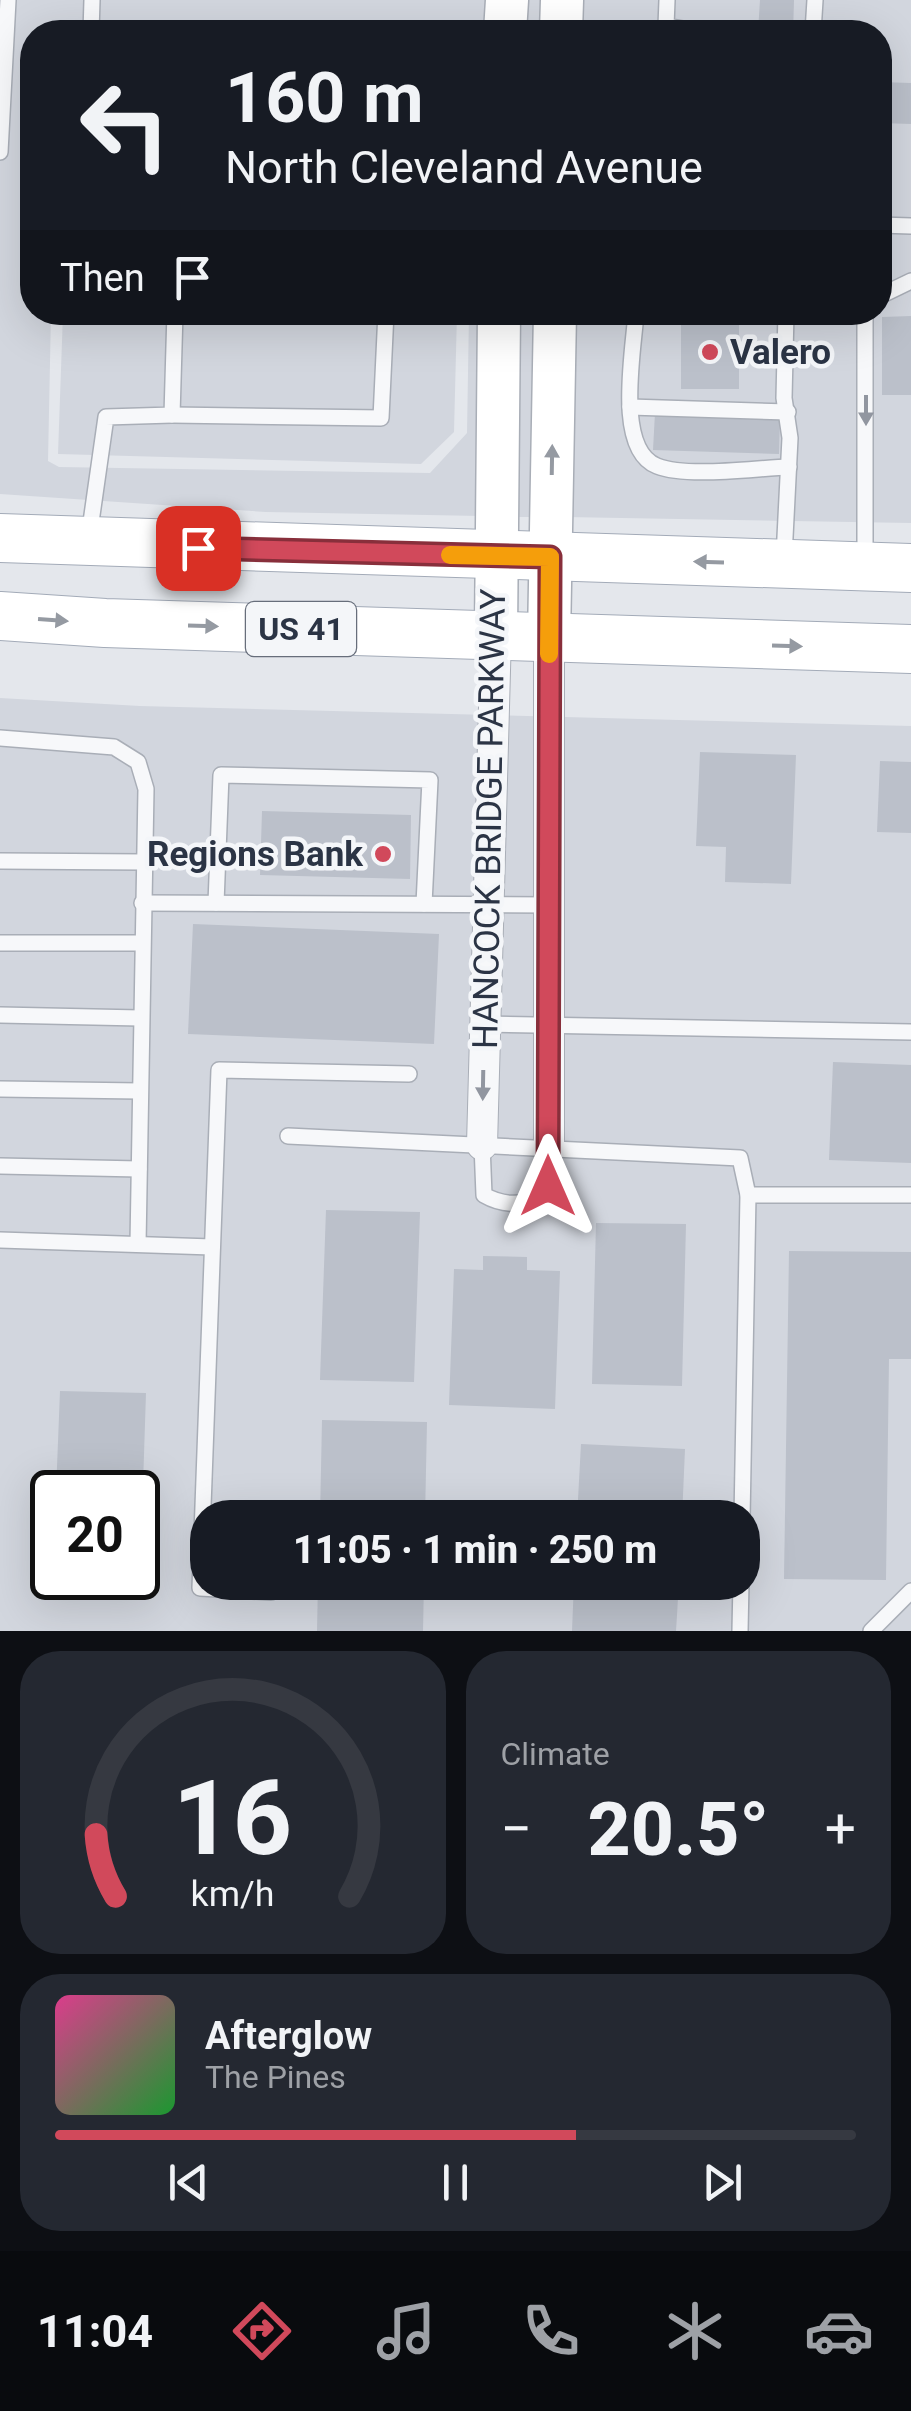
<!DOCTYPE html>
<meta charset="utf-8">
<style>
:root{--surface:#171b24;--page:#242831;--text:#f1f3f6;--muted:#9ea1a6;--line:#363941;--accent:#d1495b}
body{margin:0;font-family:Roboto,sans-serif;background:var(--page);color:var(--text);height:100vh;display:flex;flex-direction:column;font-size:38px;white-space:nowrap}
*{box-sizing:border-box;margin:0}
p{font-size:32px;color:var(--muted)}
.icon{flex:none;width:55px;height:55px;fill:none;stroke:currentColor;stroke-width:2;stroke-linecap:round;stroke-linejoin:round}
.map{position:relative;height:1631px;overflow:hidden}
.details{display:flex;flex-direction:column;gap:20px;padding:20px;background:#0d0f14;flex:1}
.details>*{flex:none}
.top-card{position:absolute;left:20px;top:20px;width:872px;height:305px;border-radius:40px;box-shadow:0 10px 40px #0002;background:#171b24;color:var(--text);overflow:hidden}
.speed{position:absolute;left:30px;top:1470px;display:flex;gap:20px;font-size:50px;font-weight:700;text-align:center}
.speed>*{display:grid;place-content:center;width:130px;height:130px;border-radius:50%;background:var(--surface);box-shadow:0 10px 40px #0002;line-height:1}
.speed .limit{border:5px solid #111;border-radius:15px;background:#fff;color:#111}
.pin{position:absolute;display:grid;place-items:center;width:85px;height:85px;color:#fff;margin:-42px;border-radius:20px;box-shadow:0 5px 15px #0006}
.me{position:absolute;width:110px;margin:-55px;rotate:0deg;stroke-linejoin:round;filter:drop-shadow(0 0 8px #0008)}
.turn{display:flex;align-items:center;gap:35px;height:210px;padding:0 40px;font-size:45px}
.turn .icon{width:130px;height:130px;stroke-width:2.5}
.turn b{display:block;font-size:70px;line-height:85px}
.then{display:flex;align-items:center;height:95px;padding:0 40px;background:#0003;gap:20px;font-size:38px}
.big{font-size:75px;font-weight:800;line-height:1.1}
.details .tile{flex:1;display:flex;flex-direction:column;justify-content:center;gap:15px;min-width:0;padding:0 35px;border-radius:40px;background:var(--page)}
.details .dial{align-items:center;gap:0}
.dial svg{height:260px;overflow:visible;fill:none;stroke:var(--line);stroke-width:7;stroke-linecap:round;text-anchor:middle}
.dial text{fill:var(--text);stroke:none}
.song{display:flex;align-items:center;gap:30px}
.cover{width:120px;height:120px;border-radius:15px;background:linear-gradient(135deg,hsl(330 70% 55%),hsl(130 70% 35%))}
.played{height:10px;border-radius:5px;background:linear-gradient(90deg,var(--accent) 65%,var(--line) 65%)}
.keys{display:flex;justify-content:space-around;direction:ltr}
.heat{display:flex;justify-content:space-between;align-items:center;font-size:55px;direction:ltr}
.details .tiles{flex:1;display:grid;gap:20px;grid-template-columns:1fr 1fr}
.tile:last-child{grid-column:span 2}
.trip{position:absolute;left:190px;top:1500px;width:570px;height:100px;border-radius:40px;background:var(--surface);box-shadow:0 10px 40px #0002;font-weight:800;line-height:100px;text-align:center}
.dock{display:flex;height:160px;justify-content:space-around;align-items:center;background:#090b0e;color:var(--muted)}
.dock .icon{width:70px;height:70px}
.dock .selected{color:var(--accent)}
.dock b{font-size:45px;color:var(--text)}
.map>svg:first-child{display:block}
.built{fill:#d2d6de;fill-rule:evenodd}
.building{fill:#bbc0ca}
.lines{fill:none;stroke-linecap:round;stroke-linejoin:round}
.service-casing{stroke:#a9aeb7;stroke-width:18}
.minor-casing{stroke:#a9aeb7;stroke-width:32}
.secondary-casing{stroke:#a9aeb7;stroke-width:45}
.primary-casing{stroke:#a3abb8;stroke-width:50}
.service{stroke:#f7f8fa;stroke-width:15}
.minor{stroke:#f7f8fa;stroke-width:30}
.secondary{stroke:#fff;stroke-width:42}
.primary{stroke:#fff;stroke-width:48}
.oneway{fill:#9196a0}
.oneway2{fill:#959aa2}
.route-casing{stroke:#882f3b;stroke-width:25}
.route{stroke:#d1495b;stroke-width:18}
.slow{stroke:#f59e0b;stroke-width:18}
.poi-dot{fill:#d1495b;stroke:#f4f6f9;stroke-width:4}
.labels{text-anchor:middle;stroke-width:9;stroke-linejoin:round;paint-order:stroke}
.shield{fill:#f4f6f9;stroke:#676e7b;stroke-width:2.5}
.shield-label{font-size:32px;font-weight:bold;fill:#2b3445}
.poi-label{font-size:35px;font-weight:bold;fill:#2b3445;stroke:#f4f6f9;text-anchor:start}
.street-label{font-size:35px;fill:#2b3445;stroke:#f4f6f9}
</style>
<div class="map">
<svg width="911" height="1631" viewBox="0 0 911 1631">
<rect width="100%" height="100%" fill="#e4e7ec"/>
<!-- built -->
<g class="built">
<path d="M0,0H492L491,32H32V312L51,313L48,461L59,467L430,473L467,433L469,313H485L481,516L266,512L0,494Z"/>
<path d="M521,0H547V32H520Z"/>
<path d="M577,0H911V523L565,517L570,313L880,312V32H576Z"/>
<path d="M63,313H457L454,432L421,464L58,454Z"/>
<path d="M514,313H540L536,517H510Z"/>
<path d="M0,698L140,706L911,726V1631H0ZM52,1492H138V1578H52ZM208,1518H742V1582H208Z"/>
</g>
<!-- building -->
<g class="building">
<path d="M760,0H794L793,32H758Z"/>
<path d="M880,82L911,83V124L880,123Z"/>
<rect x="681" y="315" width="58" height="74"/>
<path d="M911,316V395H882V317Z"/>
<path d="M655,413L780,417L779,454L653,450Z"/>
<path d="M700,752L796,755L791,884L725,882L726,847L696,846Z"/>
<path d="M880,761L911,762V833L877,832Z"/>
<path d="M262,811L411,815L410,879L260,875Z"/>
<path d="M193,924L439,934L434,1044L188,1034Z"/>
<path d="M833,1062L911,1065V1163L829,1160Z"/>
<path d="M326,1210L420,1212L414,1382L320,1380Z"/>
<path d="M596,1223L686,1224L682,1386L592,1384Z"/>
<path d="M789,1251L911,1252V1359H889L886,1580L784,1579Z"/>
<path d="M483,1256L527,1257V1270L560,1271L555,1409L449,1405L454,1269L483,1270Z"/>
<path d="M60,1391L146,1393L141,1547L138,1492H56Z"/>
<path d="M322,1420L427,1422L425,1518H320Z"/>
<path d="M581,1444L685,1449L682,1518H577Z"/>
<path d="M318,1582H424L423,1631H317Z"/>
<path d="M574,1582H679L676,1631H572Z"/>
</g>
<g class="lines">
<defs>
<g id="service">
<path d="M667,0L666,26L701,32"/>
<path d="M91,32L92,0"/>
<path d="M813,32L815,0"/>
<path d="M0,152L8,0"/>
<path d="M880,225L911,226"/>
<path d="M880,296L911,281"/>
<path d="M636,312C634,349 614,449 657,466C687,478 755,468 789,467"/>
<path d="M175,315L386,314"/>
<path d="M630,407L788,412"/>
<path d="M172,415L381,418L386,312"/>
<path d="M89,536L106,417L172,415L175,312"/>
<path d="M784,557L790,438L784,398L786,312"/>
<path d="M865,563V312"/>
<path d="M0,738L114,747L138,762L146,789L138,1244"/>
<path d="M0,861L143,862"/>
<path d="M142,903L549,905"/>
<path d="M216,903L221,775L430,780L424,904"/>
<path d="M0,943H141"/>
<path d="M0,1015L140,1018"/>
<path d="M485,1024L911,1032"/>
<path d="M0,1089L139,1091"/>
<path d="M288,1136L740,1158L748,1195L742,1518"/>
<path d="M482,1145L484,1195C503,1206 518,1204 540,1201L548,1186L549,1146"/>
<path d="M0,1166L139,1169"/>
<path d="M748,1195H911"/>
<path d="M0,1240L212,1247"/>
<path d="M271,1592L200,1588L219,1070L409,1074"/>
<path d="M740,1631L741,1582"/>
<path d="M871,1631L911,1591"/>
</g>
<g id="minor">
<path d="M482,1145L496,634"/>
<path d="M549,1146V639"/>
</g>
<g id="secondary">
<path d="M505,32L507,0"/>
<path d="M561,32L562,0"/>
<path d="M496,634L499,312"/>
<path d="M549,639L555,312"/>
</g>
<g id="primary">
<path d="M0,538L911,568"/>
<path d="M0,616L105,623L911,649"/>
</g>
</defs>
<!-- service casing -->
<use href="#service" class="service-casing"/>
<!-- minor casing -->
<use href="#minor" class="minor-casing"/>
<!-- secondary casing -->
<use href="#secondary" class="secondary-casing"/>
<!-- primary casing -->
<use href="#primary" class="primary-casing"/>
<!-- service -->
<use href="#service" class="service"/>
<!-- minor -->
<use href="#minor" class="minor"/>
<!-- secondary -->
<use href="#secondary" class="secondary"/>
<!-- primary -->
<use href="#primary" class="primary"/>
</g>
<!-- one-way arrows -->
<defs><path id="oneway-solid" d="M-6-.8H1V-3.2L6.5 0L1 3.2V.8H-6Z" transform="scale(2.5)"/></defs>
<g class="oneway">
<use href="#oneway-solid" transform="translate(866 410) rotate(90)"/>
<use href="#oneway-solid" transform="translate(483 1085) rotate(91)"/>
</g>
<g class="oneway2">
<use href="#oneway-solid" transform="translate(552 460) rotate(-89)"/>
<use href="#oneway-solid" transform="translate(709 562) rotate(-178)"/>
<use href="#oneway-solid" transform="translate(53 620) rotate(4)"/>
<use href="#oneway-solid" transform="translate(203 626) rotate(2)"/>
<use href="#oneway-solid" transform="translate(787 646) rotate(2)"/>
</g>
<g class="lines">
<defs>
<path id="route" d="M198,548L550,557L548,1186"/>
</defs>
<!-- route casing -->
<use href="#route" class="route-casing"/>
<!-- route -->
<use href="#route" class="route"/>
<!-- slow -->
<path class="slow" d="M450,555L550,557L549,654"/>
</g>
<!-- markers -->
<g class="poi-dot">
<circle cx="710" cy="352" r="10"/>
<circle cx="383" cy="854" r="10"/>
</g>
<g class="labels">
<!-- shield labels -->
<rect class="shield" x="246" y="602" width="110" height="54" rx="8"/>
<g class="shield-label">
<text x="301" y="640">US 41</text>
</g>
<!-- poi labels -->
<g class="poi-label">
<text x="730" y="364">Valero</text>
<text x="363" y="866" text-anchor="end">Regions Bank</text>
</g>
<!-- street labels -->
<g class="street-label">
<text transform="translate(489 819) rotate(-89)" y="12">HANCOCK BRIDGE PARKWAY</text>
</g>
</g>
</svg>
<div class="speed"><div class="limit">20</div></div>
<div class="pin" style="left:198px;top:548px;background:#d93025"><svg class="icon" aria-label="arrive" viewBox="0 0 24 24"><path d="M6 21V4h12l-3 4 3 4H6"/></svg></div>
<svg class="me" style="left:548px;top:1186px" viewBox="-20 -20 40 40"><path d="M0-17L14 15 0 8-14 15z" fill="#d1495b" stroke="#fff" stroke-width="4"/></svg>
<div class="trip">11:05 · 1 min · 250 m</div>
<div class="top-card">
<div class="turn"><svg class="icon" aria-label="left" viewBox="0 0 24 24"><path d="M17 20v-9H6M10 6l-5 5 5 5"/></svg><div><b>160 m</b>North Cleveland Avenue</div></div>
<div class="then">Then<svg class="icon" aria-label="arrive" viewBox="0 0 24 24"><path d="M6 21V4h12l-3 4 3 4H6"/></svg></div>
</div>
</div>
<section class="details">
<div class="tiles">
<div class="tile dial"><svg viewBox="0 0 100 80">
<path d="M14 69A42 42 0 1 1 86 69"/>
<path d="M14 69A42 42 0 0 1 8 50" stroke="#d1495b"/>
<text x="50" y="56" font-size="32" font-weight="700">16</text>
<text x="50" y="72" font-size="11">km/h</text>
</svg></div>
<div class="tile"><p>Climate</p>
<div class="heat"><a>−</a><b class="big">20.5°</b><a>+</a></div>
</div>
<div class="tile">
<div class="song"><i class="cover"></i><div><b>Afterglow</b><p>The Pines</p></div></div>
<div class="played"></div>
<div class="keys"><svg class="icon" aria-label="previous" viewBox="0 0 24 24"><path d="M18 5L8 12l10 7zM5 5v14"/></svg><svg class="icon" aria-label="pause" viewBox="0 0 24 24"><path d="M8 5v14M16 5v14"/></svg><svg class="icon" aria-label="next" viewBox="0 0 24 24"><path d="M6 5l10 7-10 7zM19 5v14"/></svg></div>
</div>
</div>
</section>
<nav class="dock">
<b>11:04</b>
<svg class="icon selected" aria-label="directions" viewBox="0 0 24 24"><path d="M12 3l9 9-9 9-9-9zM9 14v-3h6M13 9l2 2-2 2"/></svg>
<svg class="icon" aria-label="music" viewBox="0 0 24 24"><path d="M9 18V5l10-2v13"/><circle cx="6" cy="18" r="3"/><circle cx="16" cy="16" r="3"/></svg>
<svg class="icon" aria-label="phone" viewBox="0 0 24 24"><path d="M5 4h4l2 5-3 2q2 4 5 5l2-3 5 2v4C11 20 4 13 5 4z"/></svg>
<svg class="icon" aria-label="climate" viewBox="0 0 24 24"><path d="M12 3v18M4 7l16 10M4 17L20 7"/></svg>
<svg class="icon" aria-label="car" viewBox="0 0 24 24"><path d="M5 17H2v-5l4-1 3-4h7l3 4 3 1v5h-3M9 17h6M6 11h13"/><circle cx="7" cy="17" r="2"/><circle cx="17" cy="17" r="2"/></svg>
</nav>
